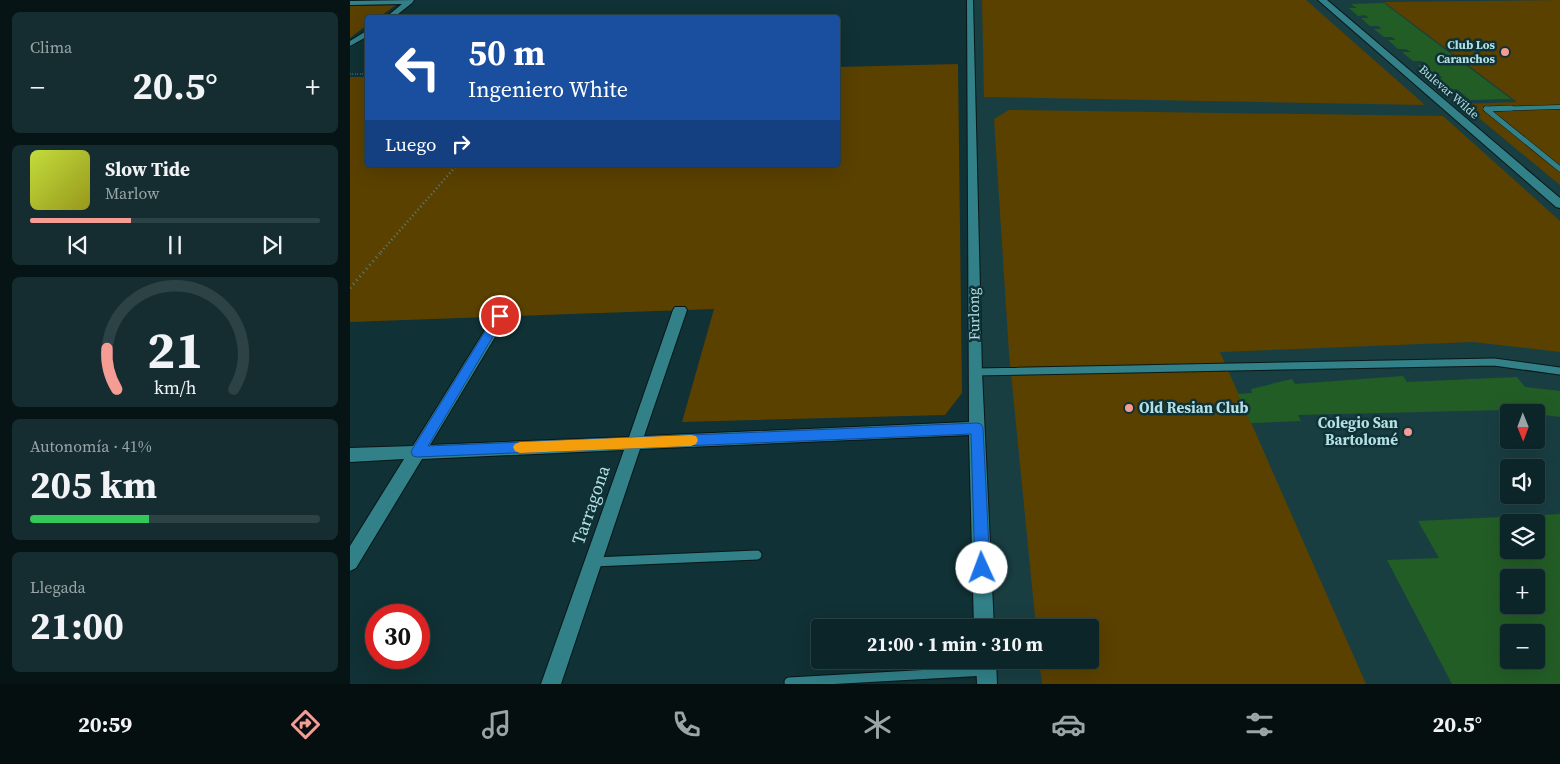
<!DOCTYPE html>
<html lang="es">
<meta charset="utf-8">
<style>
:root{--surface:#0c2528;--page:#152d30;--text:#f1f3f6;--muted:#9aa5a8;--line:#2c4245;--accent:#f59c95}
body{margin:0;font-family:"Source Serif 4",serif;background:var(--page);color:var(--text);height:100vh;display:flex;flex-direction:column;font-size:19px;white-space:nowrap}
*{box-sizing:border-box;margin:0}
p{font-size:16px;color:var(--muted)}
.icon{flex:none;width:28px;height:28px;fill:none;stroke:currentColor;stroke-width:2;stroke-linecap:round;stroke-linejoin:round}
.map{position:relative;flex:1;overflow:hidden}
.details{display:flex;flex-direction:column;gap:12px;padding:12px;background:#071416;width:350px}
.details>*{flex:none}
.guide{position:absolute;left:15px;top:15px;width:475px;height:152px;border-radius:5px;box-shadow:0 5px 20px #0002,0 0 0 1px var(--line);background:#1a4fa0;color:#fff;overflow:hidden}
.needle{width:32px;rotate:179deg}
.buttons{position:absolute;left:1150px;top:404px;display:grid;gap:10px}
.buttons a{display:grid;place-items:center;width:45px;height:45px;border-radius:5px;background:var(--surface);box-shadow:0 5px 20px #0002,0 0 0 1px var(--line);font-size:25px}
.speed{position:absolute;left:15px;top:604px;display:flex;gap:10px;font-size:25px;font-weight:700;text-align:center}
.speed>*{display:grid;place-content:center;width:65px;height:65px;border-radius:50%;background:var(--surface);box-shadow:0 5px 20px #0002,0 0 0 1px var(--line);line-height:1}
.speed .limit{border:8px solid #d22;background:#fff;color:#111}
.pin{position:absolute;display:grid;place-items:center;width:42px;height:42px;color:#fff;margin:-21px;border:2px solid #fff;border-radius:50%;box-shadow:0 1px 5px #0007}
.me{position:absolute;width:55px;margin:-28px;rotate:358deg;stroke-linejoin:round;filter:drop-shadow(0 0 4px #0008)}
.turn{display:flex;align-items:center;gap:18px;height:105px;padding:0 20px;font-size:22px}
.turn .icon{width:65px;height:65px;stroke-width:2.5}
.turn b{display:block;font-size:35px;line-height:42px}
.then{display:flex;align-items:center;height:48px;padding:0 20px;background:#0003;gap:10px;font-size:19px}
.big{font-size:38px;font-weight:700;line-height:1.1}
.details .widget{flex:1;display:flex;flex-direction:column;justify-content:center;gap:8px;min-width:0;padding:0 18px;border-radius:8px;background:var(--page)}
.details .dial{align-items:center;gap:0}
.dial svg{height:130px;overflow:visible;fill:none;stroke:var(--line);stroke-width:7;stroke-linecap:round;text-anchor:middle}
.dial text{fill:var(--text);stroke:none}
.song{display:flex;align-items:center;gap:15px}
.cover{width:60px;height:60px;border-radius:8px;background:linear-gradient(135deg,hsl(70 70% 55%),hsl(60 70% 35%))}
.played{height:5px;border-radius:2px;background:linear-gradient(90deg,var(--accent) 35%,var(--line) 35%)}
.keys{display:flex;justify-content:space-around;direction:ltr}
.heat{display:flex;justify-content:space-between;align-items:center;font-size:28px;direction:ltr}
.charge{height:8px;border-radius:4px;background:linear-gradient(90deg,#34c759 41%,var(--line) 0)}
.trip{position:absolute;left:461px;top:619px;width:288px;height:50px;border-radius:5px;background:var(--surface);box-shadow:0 5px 20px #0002,0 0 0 1px var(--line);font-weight:700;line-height:50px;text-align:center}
.tab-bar{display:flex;height:80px;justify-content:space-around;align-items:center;background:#050f10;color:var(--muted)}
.tab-bar .icon{width:35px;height:35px}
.tab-bar .selected{color:var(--accent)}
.tab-bar b{font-size:22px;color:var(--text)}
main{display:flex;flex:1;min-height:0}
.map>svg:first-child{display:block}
.built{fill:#193e42;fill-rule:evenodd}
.green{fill:#5a4100}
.building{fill:#235d26;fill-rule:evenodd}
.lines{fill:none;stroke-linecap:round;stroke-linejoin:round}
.lane-far3-casing{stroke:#091718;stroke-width:5}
.lane-far2-casing{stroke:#091718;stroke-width:6}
.lane-far1-casing{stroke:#091718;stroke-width:9}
.lane-casing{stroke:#091718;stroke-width:11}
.street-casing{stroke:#091718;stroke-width:2}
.secondary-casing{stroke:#091718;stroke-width:2}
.path-far2{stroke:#598084;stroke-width:2;stroke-dasharray:0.5 2;stroke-linecap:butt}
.path-far1{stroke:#598084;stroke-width:2.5;stroke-dasharray:1 3;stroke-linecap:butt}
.path{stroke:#598084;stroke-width:3;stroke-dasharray:1 4;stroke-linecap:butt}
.lane-far3{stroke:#328189;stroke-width:4}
.lane-far2{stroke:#328189;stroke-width:5}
.lane-far1{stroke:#328189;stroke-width:7}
.lane{stroke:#328189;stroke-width:9}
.street{fill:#328189;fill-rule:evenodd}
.secondary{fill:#328189;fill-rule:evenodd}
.route{fill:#1a73e8;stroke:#114b97}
.slow{fill:#f59e0b}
.poi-dot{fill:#f59c95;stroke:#103135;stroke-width:2}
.labels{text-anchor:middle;stroke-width:5;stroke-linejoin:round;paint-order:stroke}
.far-poi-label{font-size:12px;font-weight:bold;fill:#b2e0e5;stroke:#103135;text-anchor:end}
.far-street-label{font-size:12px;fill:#b2e0e5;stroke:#103135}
.street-label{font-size:15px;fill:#b2e0e5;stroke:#103135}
.poi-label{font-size:15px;font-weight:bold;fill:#b2e0e5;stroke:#103135;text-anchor:start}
.near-street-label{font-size:18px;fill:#b2e0e5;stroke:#103135}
</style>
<main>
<section class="details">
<div class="widget"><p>Clima</p>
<div class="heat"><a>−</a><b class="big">20.5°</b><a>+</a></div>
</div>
<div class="widget">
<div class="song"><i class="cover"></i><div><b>Slow Tide</b><p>Marlow</p></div></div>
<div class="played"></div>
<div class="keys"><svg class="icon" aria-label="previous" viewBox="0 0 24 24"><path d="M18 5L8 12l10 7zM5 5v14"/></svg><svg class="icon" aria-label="pause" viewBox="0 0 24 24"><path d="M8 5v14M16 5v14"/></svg><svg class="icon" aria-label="next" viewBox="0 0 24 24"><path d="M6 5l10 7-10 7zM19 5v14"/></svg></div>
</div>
<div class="widget dial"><svg viewBox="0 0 100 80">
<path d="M14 69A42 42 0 1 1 86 69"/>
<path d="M14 69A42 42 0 0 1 8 44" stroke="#f59c95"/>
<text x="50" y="56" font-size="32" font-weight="700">21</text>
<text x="50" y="72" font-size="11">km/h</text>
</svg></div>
<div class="widget"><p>Autonomía · 41%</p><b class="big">205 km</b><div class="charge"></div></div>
<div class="widget"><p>Llegada</p><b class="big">21:00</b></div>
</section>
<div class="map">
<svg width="1210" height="684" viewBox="0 0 1210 684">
<rect width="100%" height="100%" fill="#103135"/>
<!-- built -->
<path class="built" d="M620,0H1210V684H637L636,660H740V628L634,627ZM1159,412H1186V440H1159ZM1159,468H1186V495H1159ZM1159,522H1186V550H1159ZM1159,578H1186V605H1159ZM1159,632H1186V660H1159Z"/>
<!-- green -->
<g class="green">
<path d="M632,0H956L1075,105L634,97Z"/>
<path d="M1210,0V185L1112,104L1167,102L1034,2Z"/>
<path d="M46,5L29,17L18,18L17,25L0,38V6Z"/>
<path d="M608,64L612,393L595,415L332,422L364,309L0,322V77H17L18,165H488V67Z"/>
<path d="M659,110L1093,116L1210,221V352L1123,342L870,352L1016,684H692L689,660H740V628L686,627L659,353L644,119Z"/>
</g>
<!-- building -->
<g class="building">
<path d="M1034,3L1109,60L1161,99L1120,100L1107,89L1097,90L1084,78H1093L1086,73H1077L1068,65H1077L1072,61H1063L1052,52H1061L1056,49H1048L1038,40H1046L1042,37H1034L1024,29H1032L1028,26H1020L1011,18H1019L1015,15L1008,16L999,8H1007L1001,4Z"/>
<path d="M1053,376L1057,382L1167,377L1175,387L1210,391V417L1186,414V412L1154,410L948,415L951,421L901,423L888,394L902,393L901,389L942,379L945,384Z"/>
<path d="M1210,514V684H1102L1037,560L1089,558L1068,521ZM1159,522H1186V550H1159ZM1159,578H1186V605H1159ZM1159,632H1186V660H1159Z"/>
</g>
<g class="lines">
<defs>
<path id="lane-far3" d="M1136,109L1210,107"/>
<g id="lane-far2">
<path d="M1136,109L1210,169"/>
<path d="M1136,109L1161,108"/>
</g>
<path id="lane-far1" d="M625,372L1144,362L1210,371"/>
<g id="lane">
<path d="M243,562L407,555"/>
<path d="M439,682L636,671"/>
</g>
<g id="street">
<path d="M64,0L62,3L43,18H35L52,4L0,5V1Z"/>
<path d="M617,0H623L632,372L644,628H624L619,435L290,449L211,684H191L274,450L72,459L6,568L0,571V546L54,459L0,462V448L63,446L145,314H155L157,317L80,445L279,437L323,310L325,307H335L337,310L294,436L619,422Z"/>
<path d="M18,30V36L0,46V41Z"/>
<path d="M626,660H646L647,684H627Z"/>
</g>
<path id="secondary" d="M968,0H977L1210,198V208L1206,207Z"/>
</defs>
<!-- lane-far3 casing -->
<use href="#lane-far3" class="lane-far3-casing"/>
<!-- lane-far2 casing -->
<use href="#lane-far2" class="lane-far2-casing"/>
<!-- lane-far1 casing -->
<use href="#lane-far1" class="lane-far1-casing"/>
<!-- lane casing -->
<use href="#lane" class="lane-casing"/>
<!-- street casing -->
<use href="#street" class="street-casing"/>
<!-- secondary casing -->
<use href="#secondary" class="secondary-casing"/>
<!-- path-far2 -->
<path class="path-far2" d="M0,74H18"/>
<!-- path-far1 -->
<path class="path-far1" d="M31,252L107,165"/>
<!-- path -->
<path class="path" d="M0,288L32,251"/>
<!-- lane-far3 -->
<use href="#lane-far3" class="lane-far3"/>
<!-- lane-far2 -->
<use href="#lane-far2" class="lane-far2"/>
<!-- lane-far1 -->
<use href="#lane-far1" class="lane-far1"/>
<!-- lane -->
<use href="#lane" class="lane"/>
<!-- street -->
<use href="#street" class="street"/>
<!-- secondary -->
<use href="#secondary" class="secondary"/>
</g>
<!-- route -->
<path class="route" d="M150,313L155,316L78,446L627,423L631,424L633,428L640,568L637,573L632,575L627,573L625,568L621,434L67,457L63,456L61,452L63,448L146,314Z"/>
<!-- slow -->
<path class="slow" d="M341,435L346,436L348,440L346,444L341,446L170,453L165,451L163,447L165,444L170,442Z"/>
<!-- markers -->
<g class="poi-dot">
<circle cx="1155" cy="52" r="5"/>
<circle cx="779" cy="408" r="5"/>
<circle cx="1058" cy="432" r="5"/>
</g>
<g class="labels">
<!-- far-poi labels -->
<g class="far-poi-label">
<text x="1145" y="49">Club Los<tspan x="1145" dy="14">Caranchos</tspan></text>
</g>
<!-- far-street labels -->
<g class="far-street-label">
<text transform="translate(1099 92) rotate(41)" y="4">Bulevar Wilde</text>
</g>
<!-- street labels -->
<g class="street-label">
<text transform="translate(624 314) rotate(-91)" y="5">Furlong</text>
</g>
<!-- poi labels -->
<g class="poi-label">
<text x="789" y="413">Old Resian Club</text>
<text x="1048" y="428" text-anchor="end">Colegio San<tspan x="1048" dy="17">Bartolomé</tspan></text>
</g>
<!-- near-street labels -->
<g class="near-street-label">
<text transform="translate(241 505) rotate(-71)" y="6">Tarragona</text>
</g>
</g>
</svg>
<div class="buttons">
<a><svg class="needle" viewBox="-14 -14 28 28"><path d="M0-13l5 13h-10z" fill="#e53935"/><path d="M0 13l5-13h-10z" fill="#9aa5a8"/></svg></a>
<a><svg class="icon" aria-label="sound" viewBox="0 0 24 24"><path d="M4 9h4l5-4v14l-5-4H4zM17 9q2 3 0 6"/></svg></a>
<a><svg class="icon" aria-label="layers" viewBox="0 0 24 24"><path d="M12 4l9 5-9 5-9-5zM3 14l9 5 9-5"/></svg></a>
<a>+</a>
<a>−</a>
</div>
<div class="speed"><div class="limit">30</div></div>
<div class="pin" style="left:150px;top:316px;background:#d93025"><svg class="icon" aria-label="arrive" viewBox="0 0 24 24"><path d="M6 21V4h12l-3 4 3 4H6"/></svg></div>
<svg class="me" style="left:632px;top:568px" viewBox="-20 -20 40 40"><circle r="19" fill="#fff"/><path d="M0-13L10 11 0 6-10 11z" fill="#1a73e8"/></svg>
<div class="trip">21:00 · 1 min · 310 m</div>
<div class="guide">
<div class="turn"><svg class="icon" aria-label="left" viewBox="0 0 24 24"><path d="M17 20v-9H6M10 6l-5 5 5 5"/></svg><div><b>50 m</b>Ingeniero White</div></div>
<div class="then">Luego<svg class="icon" aria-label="right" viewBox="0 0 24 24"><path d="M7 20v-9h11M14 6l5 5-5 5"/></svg></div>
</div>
</div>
</main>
<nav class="tab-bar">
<b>20:59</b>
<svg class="icon selected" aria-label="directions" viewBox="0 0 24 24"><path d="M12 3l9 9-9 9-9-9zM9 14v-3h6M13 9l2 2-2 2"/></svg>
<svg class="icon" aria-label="music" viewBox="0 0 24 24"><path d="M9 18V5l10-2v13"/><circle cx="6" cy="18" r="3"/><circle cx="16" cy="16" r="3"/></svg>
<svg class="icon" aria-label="phone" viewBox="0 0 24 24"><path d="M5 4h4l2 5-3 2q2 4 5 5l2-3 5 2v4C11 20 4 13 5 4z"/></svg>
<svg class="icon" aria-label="climate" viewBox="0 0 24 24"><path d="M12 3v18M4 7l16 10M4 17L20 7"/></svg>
<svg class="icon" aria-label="car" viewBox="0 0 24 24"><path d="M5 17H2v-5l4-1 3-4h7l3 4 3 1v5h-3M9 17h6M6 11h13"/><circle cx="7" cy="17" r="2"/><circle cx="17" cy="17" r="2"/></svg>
<svg class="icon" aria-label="filters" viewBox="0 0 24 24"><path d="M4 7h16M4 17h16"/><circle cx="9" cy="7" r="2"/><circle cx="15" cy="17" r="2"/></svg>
<b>20.5°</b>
</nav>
